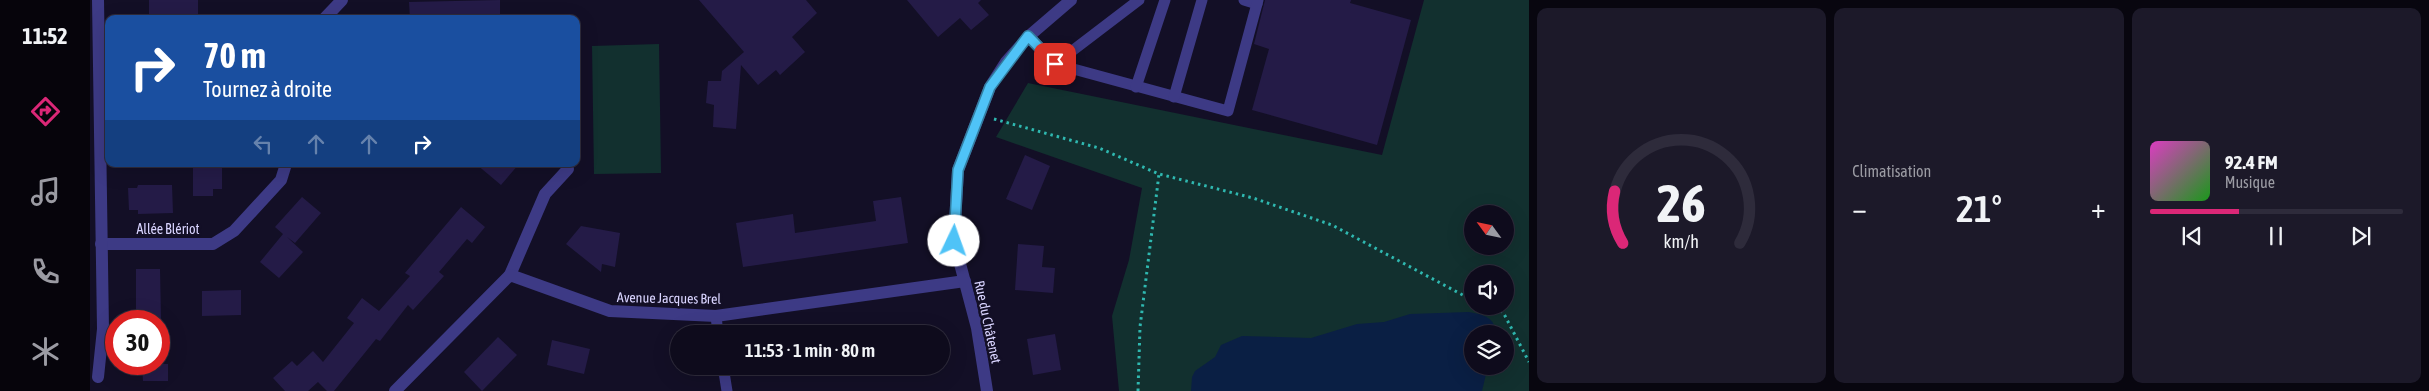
<!DOCTYPE html>
<html lang="fr">
<meta charset="utf-8">
<style>
:root{--surface:#0e0b1c;--page:#1c1929;--text:#f1f3f6;--muted:#9b9ba3;--line:#2e2b3b;--accent:#db2777}
body{margin:0;font-family:"Asap Condensed",sans-serif;background:var(--page);color:var(--text);height:100vh;display:flex;flex-direction:column;font-size:19px;white-space:nowrap}
*{box-sizing:border-box;margin:0}
p{font-size:16px;color:var(--muted)}
.icon{flex:none;width:28px;height:28px;fill:none;stroke:currentColor;stroke-width:2;stroke-linecap:round;stroke-linejoin:round}
.map{position:relative;flex:1;overflow:hidden}
.side{display:flex;flex-direction:column;gap:8px;padding:8px;background:#08060f;width:900px}
.side>*{flex:none}
.top-card{position:absolute;left:15px;top:15px;width:475px;height:152px;border-radius:10px;box-shadow:0 5px 20px #0002,0 0 0 1px var(--line);background:#1a4fa0;color:#fff;overflow:hidden}
.needle{width:32px;rotate:303deg}
.fabs{position:absolute;left:1374px;top:205px;display:grid;gap:10px}
.fabs a{display:grid;place-items:center;width:50px;height:50px;border-radius:50%;background:var(--surface);box-shadow:0 5px 20px #0002,0 0 0 1px var(--line);font-size:25px}
.speed{position:absolute;left:15px;top:310px;display:flex;gap:10px;font-size:25px;font-weight:700;text-align:center}
.speed>*{display:grid;place-content:center;width:65px;height:65px;border-radius:50%;background:var(--surface);box-shadow:0 5px 20px #0002,0 0 0 1px var(--line);line-height:1}
.speed .limit{border:8px solid #d22;background:#fff;color:#111}
.pin{position:absolute;display:grid;place-items:center;width:42px;height:42px;color:#fff;margin:-21px;border-radius:10px;box-shadow:0 2px 8px #0006}
.me{position:absolute;width:55px;margin:-28px;rotate:3deg;stroke-linejoin:round;filter:drop-shadow(0 0 4px #0008)}
.turn{display:flex;align-items:center;gap:18px;height:105px;padding:0 15px;font-size:22px}
.turn .icon{width:65px;height:65px;stroke-width:2.5}
.turn b{display:block;font-size:35px;line-height:42px}
.lanes{display:flex;align-items:center;height:48px;padding:0 15px;background:#0003;justify-content:center;gap:25px;direction:ltr}
.lanes .off{opacity:.35}
.big{font-size:38px;font-weight:600;line-height:1.1}
.side .tile{flex:1;display:flex;flex-direction:column;justify-content:center;gap:8px;min-width:0;padding:0 18px;border-radius:10px;background:var(--page)}
.side .dial{align-items:center;gap:0}
.dial svg{height:130px;overflow:visible;fill:none;stroke:var(--line);stroke-width:7;stroke-linecap:round;text-anchor:middle}
.dial text{fill:var(--text);stroke:none}
.song{display:flex;align-items:center;gap:15px}
.cover{width:60px;height:60px;border-radius:8px;background:linear-gradient(135deg,hsl(310 70% 55%),hsl(120 70% 35%))}
.played{height:5px;border-radius:2px;background:linear-gradient(90deg,var(--accent) 35%,var(--line) 35%)}
.keys{display:flex;justify-content:space-around;direction:ltr}
.heat{display:flex;justify-content:space-between;align-items:center;font-size:28px;direction:ltr}
.side .tiles{flex:1;display:grid;gap:8px;grid-template-columns:repeat(3,1fr)}
.trip{position:absolute;left:580px;top:325px;width:280px;height:50px;border-radius:25px;background:var(--surface);box-shadow:0 5px 20px #0002,0 0 0 1px var(--line);font-weight:600;line-height:50px;text-align:center}
main{display:flex;flex:1;min-height:0}
.tab-bar{display:flex;flex-direction:column;width:90px;justify-content:space-around;align-items:center;background:#06040b;color:var(--muted)}
.tab-bar .icon{width:35px;height:35px}
.tab-bar .current{color:var(--accent)}
.tab-bar b{font-size:22px;color:var(--text)}
.map>svg:first-child{display:block}
.green{fill:#12302f;fill-rule:evenodd}
.water{fill:#0a1f44}
.building{fill:#241b47}
.lines{fill:none;stroke-linecap:round;stroke-linejoin:round}
.path{stroke:#2fb8b0;stroke-width:3;stroke-dasharray:2.5 4;stroke-linecap:butt}
.lane{stroke:#3d3a85;stroke-width:11}
.street{stroke:#3d3a85;stroke-width:12}
.route-casing{stroke:#337fa1;stroke-width:12}
.route{stroke:#4fc3f7;stroke-width:9}
.labels{text-anchor:middle;stroke-width:5;stroke-linejoin:round;paint-order:stroke}
.street-label{font-size:14px;fill:#d9d4ff;stroke:#130f26}
</style>
<main>
<nav class="tab-bar">
<b>11:52</b>
<svg class="icon current" aria-label="directions" viewBox="0 0 24 24"><path d="M12 3l9 9-9 9-9-9zM9 14v-3h6M13 9l2 2-2 2"/></svg>
<svg class="icon" aria-label="music" viewBox="0 0 24 24"><path d="M9 18V5l10-2v13"/><circle cx="6" cy="18" r="3"/><circle cx="16" cy="16" r="3"/></svg>
<svg class="icon" aria-label="phone" viewBox="0 0 24 24"><path d="M5 4h4l2 5-3 2q2 4 5 5l2-3 5 2v4C11 20 4 13 5 4z"/></svg>
<svg class="icon" aria-label="climate" viewBox="0 0 24 24"><path d="M12 3v18M4 7l16 10M4 17L20 7"/></svg>
</nav>
<div class="map">
<svg width="1439" height="391" viewBox="0 0 1439 391">
<rect width="100%" height="100%" fill="#130f26"/>
<!-- green -->
<g class="green">
<path d="M1334,0H1439V391H1029L1022,316L1039,260L1052,188L906,137L938,83L1292,155ZM1382,214H1415V246H1382ZM1382,274H1415V306H1382ZM1382,334H1415V366H1382Z"/>
<path d="M569,44L571,173L504,174L502,46Z"/>
</g>
<!-- water -->
<path class="water" d="M1378,312C1391,314 1407,317 1405,334H1382V366H1398L1392,391H1101L1102,377L1105,371L1125,357L1131,345L1152,336L1221,338L1267,324L1294,322L1320,314Z"/>
<!-- building -->
<g class="building">
<path d="M59,0H108V15L59,16Z"/>
<path d="M410,0V19H320L319,2Z"/>
<path d="M609,0H716L727,13L702,37L715,52L690,75L686,70L668,85L651,65L646,129L623,127L624,105L616,103L618,81H631L632,71L654,52Z"/>
<path d="M817,0H891L888,3L899,15L881,30L870,18L848,37Z"/>
<path d="M1175,0H1261L1260,3L1321,20L1287,145L1162,110L1179,49L1164,44Z"/>
<path d="M935,155L960,166L942,210L916,199Z"/>
<path d="M103,164H132V189H123V196H103Z"/>
<path d="M386,164H429L411,185Z"/>
<path d="M48,185H82L83,213L48,214V210H39L38,188H47Z"/>
<path d="M212,197L231,213L205,243L197,237L213,252L189,278L170,262L193,234L185,227Z"/>
<path d="M811,197L818,243L653,267L646,223L703,214L705,233L786,221L783,201Z"/>
<path d="M371,207L395,227L382,243L377,239L349,272L354,276L323,310L318,305L290,341L286,339L244,391H237L228,382L218,391H195L183,378L202,361L207,366L223,351L233,362L264,323L257,318L272,298L289,311L320,276L315,273Z"/>
<path d="M491,226L530,233L525,267L512,264L511,272L476,244Z"/>
<path d="M928,244L954,246L952,267L965,268L963,293L925,290Z"/>
<path d="M46,269H70L71,319L46,320Z"/>
<path d="M151,290V315L112,316V291Z"/>
<path d="M965,334L971,370L943,375L937,339Z"/>
<path d="M408,337L427,355L392,391L374,372Z"/>
<path d="M462,340L500,349L494,374L457,365Z"/>
<path d="M52,364H78V381H53Z"/>
</g>
<g class="lines">
<!-- path -->
<g class="path">
<path d="M904,119L1009,148L1069,174L1163,198L1242,225L1382,300"/>
<path d="M1398,306L1413,312L1439,362"/>
<path d="M1048,391L1050,327L1069,174"/>
</g>
<!-- lane -->
<g class="lane">
<path d="M1154,0L1167,4"/>
<path d="M939,36L965,64L1138,111L1168,0"/>
<path d="M965,64L1049,0"/>
<path d="M1046,87L1075,0"/>
<path d="M1084,97L1112,0"/>
<path d="M626,316L628,334"/>
<path d="M633,366L637,391"/>
</g>
<!-- street -->
<g class="street">
<path d="M234,19L252,0"/>
<path d="M11,244H123L144,231L191,180L196,164"/>
<path d="M420,275L455,194L478,169"/>
<path d="M8,377L13,329L8,0"/>
<path d="M305,391L420,275L520,311L626,316L875,281"/>
<path d="M897,391L887,328L864,241L868,170L900,87L916,62L939,36L981,0"/>
</g>
</g>
<g class="lines">
<defs>
<path id="route" d="M864,241L868,170L900,87L938,36L965,64"/>
</defs>
<!-- route casing -->
<use href="#route" class="route-casing"/>
<!-- route -->
<use href="#route" class="route"/>
</g>
<g class="labels">
<!-- street labels -->
<g class="street-label">
<text x="78" y="234">Allée Blériot</text>
<text transform="translate(579 298) rotate(1)" y="5">Avenue Jacques Brel</text>
<text transform="translate(898 322) rotate(78)" y="5">Rue du Châtenet</text>
</g>
</g>
</svg>
<div class="fabs">
<a><svg class="needle" viewBox="-14 -14 28 28"><path d="M0-13l5 13h-10z" fill="#e53935"/><path d="M0 13l5-13h-10z" fill="#9b9ba3"/></svg></a>
<a><svg class="icon" aria-label="sound" viewBox="0 0 24 24"><path d="M4 9h4l5-4v14l-5-4H4zM17 9q2 3 0 6"/></svg></a>
<a><svg class="icon" aria-label="layers" viewBox="0 0 24 24"><path d="M12 4l9 5-9 5-9-5zM3 14l9 5 9-5"/></svg></a>
</div>
<div class="speed"><div class="limit">30</div></div>
<div class="pin" style="left:965px;top:64px;background:#d93025"><svg class="icon" aria-label="arrive" viewBox="0 0 24 24"><path d="M6 21V4h12l-3 4 3 4H6"/></svg></div>
<svg class="me" style="left:864px;top:241px" viewBox="-20 -20 40 40"><circle r="19" fill="#fff"/><path d="M0-13L10 11 0 6-10 11z" fill="#4fc3f7"/></svg>
<div class="trip">11:53 · 1 min · 80 m</div>
<div class="top-card">
<div class="turn"><svg class="icon" aria-label="right" viewBox="0 0 24 24"><path d="M7 20v-9h11M14 6l5 5-5 5"/></svg><div><b>70 m</b>Tournez à droite</div></div>
<div class="lanes"><svg class="icon off" aria-label="left" viewBox="0 0 24 24"><path d="M17 20v-9H6M10 6l-5 5 5 5"/></svg><svg class="icon off" aria-label="ahead" viewBox="0 0 24 24"><path d="M12 20V5M6 11l6-6 6 6"/></svg><svg class="icon off" aria-label="ahead" viewBox="0 0 24 24"><path d="M12 20V5M6 11l6-6 6 6"/></svg><svg class="icon" aria-label="right" viewBox="0 0 24 24"><path d="M7 20v-9h11M14 6l5 5-5 5"/></svg></div>
</div>
</div>
<section class="side">
<div class="tiles">
<div class="tile dial"><svg viewBox="0 0 100 80">
<path d="M14 69A42 42 0 1 1 86 69"/>
<path d="M14 69A42 42 0 0 1 9 37" stroke="#db2777"/>
<text x="50" y="56" font-size="32" font-weight="700">26</text>
<text x="50" y="72" font-size="11">km/h</text>
</svg></div>
<div class="tile"><p>Climatisation</p>
<div class="heat"><a>−</a><b class="big">21°</b><a>+</a></div>
</div>
<div class="tile">
<div class="song"><i class="cover"></i><div><b>92.4 FM</b><p>Musique</p></div></div>
<div class="played"></div>
<div class="keys"><svg class="icon" aria-label="previous" viewBox="0 0 24 24"><path d="M18 5L8 12l10 7zM5 5v14"/></svg><svg class="icon" aria-label="pause" viewBox="0 0 24 24"><path d="M8 5v14M16 5v14"/></svg><svg class="icon" aria-label="next" viewBox="0 0 24 24"><path d="M6 5l10 7-10 7zM19 5v14"/></svg></div>
</div>
</div>
</section>
</main>
